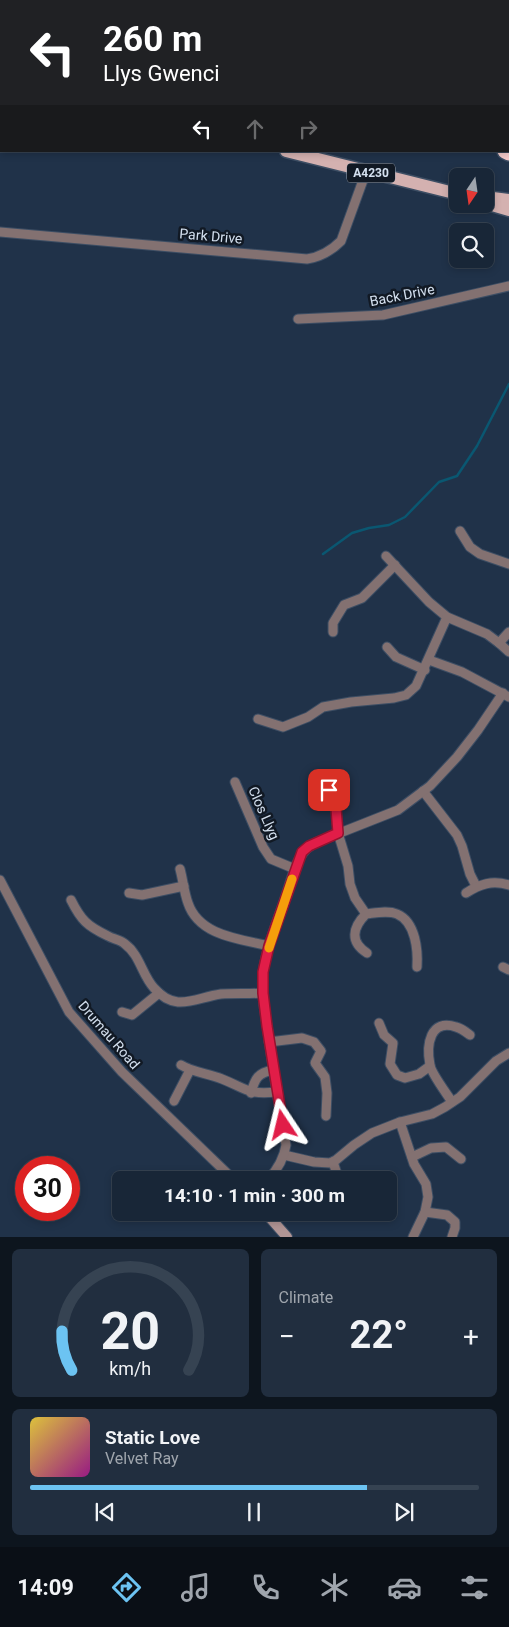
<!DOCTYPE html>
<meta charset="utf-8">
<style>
:root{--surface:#182637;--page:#212e3f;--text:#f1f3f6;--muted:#9fa5ad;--line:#364352;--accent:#6cc3f2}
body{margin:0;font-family:Roboto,sans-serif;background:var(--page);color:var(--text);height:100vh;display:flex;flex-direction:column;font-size:19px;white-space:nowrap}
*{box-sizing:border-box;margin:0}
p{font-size:16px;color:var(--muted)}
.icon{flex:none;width:28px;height:28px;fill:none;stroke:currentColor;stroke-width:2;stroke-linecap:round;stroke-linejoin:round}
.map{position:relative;height:1237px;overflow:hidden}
.sheet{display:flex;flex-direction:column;gap:12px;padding:12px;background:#0d151e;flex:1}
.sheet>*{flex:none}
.top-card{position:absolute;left:0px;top:0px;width:510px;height:152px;box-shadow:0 2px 8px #0003,0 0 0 1px var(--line);background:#202124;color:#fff;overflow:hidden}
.needle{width:32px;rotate:193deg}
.fabs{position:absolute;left:449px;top:168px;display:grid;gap:10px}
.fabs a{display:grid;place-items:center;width:45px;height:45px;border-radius:8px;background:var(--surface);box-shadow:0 2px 8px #0003,0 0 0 1px var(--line);font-size:25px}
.speed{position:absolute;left:15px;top:1156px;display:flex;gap:10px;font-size:25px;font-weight:700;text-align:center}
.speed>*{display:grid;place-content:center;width:65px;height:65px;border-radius:50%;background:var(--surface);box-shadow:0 2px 8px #0003,0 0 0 1px var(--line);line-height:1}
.speed .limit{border:8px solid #d22;background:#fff;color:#111}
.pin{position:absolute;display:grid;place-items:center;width:42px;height:42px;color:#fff;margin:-21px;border-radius:10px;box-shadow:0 2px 8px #0006}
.me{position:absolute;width:55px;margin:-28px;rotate:350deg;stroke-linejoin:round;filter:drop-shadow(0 0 4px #0008)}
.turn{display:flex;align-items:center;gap:18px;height:105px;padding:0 20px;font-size:22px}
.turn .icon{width:65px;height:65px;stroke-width:2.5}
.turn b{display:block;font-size:35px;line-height:42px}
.lanes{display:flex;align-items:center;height:48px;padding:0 20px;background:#0003;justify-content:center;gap:25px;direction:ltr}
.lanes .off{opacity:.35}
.big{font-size:38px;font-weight:700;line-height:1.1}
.sheet .tile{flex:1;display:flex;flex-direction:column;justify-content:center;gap:8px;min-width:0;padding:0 18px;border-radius:8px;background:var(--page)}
.sheet .dial{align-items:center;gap:0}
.dial svg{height:130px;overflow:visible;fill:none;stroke:var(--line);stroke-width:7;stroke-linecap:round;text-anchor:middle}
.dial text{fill:var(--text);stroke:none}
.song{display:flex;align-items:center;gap:15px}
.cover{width:60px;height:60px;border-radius:8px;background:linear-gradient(135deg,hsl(50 70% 55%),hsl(310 70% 35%))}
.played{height:5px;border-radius:2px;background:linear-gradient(90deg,var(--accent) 75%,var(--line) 75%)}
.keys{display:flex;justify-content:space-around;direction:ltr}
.heat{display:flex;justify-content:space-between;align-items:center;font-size:28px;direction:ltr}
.sheet .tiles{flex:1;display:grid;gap:12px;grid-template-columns:1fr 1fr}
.tile:last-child{grid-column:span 2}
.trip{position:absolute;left:112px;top:1171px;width:285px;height:50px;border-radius:8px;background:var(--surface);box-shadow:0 2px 8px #0003,0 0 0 1px var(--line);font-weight:700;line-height:50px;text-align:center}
.menu{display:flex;height:80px;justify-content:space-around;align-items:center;background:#0a0f16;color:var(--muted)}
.menu .icon{width:35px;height:35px}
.menu .selected{color:var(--accent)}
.menu b{font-size:22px;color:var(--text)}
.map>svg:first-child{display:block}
.green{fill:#4a5c31}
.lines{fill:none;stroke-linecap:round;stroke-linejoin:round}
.stream{stroke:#0a5771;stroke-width:2.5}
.street-casing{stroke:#3d4e64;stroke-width:11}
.secondary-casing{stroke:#3d4e64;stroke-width:12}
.primary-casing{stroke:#3d4e64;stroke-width:15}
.highway-casing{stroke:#3d4e64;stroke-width:18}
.street{stroke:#837171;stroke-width:9}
.secondary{stroke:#b19595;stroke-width:10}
.primary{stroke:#d4b1b0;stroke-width:12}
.highway{stroke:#f5cac9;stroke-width:15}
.rail-casing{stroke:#909fb1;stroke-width:4.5}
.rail{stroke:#111924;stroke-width:2.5;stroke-dasharray:8;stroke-linecap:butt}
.route-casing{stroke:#92132f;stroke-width:12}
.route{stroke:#e11d48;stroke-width:9}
.slow{stroke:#f59e0b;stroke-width:9}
.labels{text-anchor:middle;stroke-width:5;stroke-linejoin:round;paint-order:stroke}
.shield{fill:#111924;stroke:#9aa4b2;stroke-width:1}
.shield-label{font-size:12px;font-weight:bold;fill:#d4e0ef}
.street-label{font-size:14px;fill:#d4e0ef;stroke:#111924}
</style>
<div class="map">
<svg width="509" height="1237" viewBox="0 0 509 1237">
<rect width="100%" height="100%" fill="#203249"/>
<!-- green -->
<path class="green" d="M193,0H433L434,1H196Z"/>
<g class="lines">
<!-- stream -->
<path class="stream" d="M323,554L352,533L369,528L389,525L405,517L439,482L457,476L477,446L509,384"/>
<defs>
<g id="street">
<path d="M0,232L307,259C321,257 331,251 341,241L366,172"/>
<path d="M298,319L383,315L509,286"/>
<path d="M460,531L470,547L480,554L509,564"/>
<path d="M386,556L429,602L447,617L487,634L499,643L509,652"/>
<path d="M333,632V623L344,605L362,598L395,565"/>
<path d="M499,643L509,632"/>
<path d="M387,647L396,657L425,670"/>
<path d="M429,660L462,672L509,697"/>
<path d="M258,719L283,727L308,717L323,707L351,702L394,698L406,695L416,686L447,617"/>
<path d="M235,782L263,847L271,859L295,869"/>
<path d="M329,784L336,808L338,833L348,866L350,884L355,898L366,914"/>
<path d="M423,791L457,835L462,846L470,874L476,886"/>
<path d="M180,869C183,880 184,892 188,903C199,936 240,939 269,946"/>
<path d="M0,880L69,1012L122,1072L234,1180"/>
<path d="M129,893L142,895L184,886"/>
<path d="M466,893C480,884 492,880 509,885"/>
<path d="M71,900C81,920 87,926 108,936C113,939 121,940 125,944C140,955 142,975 154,988C176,1013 194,998 221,994C234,993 249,994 263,993"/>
<path d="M367,953C350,942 352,928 366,914C375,913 388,910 397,914C416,922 418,951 417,967"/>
<path d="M503,967L509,970"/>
<path d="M122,1012L132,1015L159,993"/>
<path d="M379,1023L384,1035L393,1043L390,1064L397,1075L405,1078L419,1074L430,1066"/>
<path d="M269,1042L302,1038L314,1042L321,1051L315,1063L325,1077L327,1093L326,1116"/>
<path d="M181,1065C194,1073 208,1073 222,1079C247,1089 247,1095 277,1092"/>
<path d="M251,1093C255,1078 258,1073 273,1070"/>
<path d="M174,1101L190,1070"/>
<path d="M452,1102C447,1094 431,1073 430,1065C426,1045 430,1018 456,1027C461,1028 466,1032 470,1035"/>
<path d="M400,1122L414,1164L426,1184L428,1197L425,1212L413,1237"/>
<path d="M284,1155L314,1162L330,1163L336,1160L354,1145L372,1133L400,1122L432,1114L445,1107L460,1097L496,1061L509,1053"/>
<path d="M412,1157L431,1148L446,1147L461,1159"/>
<path d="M333,1162L339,1180"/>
<path d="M268,1180C277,1170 284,1159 286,1145C279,1105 272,1065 267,1025C264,1007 261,989 263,972C267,944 279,918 287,892C294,872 297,851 317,842L398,810L430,786L457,757L478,730L503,693"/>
<path d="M372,1180L376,1179L377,1180"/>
<path d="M389,1196L390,1198"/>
<path d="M425,1212L447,1215L455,1222V1228L452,1237"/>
</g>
<path id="secondary" d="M265,1212L287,1237"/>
<g id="primary">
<path d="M0,128L1,129"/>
<path d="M286,151L458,194"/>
<path d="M485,197L509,200"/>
<path d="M485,203L509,210"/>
</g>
<g id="highway">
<path d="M138,0L141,1"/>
<path d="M168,0L171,1"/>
<path d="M505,151L509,153"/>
</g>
</defs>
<!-- street casing -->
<use href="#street" class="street-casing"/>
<!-- secondary casing -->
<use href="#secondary" class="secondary-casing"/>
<!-- primary casing -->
<use href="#primary" class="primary-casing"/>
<!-- highway casing -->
<use href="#highway" class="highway-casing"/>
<!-- street -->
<use href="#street" class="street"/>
<!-- secondary -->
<use href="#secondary" class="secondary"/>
<!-- primary -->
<use href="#primary" class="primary"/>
<!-- highway -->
<use href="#highway" class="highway"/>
<defs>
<path id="rail" d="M0,24H1"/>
</defs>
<!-- rail casing -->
<use href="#rail" class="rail-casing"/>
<!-- rail -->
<use href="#rail" class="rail"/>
</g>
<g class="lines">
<defs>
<path id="route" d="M283,1125L267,1026L263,993V972L269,946L302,852L309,846L338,833L336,808L329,790"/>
</defs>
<!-- route casing -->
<use href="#route" class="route-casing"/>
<!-- route -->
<use href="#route" class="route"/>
<!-- slow -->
<path class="slow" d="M269,948L292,879"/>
</g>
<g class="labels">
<!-- shield labels -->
<rect class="shield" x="347" y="163.5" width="48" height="19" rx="4"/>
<g class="shield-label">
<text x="371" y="177">A4230</text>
</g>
<!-- street labels -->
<g class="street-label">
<text transform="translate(211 236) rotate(5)" y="5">Park Drive</text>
<text transform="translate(402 295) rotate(-11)" y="5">Back Drive</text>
<text transform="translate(264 813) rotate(66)" y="5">Clos Llyg</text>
<text transform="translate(109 1035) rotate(49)" y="5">Drumau Road</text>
</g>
</g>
</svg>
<div class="fabs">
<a><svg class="needle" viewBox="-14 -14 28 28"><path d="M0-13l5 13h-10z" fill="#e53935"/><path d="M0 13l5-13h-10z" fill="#9fa5ad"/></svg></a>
<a><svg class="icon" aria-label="search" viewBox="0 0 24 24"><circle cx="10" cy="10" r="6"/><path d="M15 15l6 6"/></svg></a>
</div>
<div class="speed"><div class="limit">30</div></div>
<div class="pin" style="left:329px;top:790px;background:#d93025"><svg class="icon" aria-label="arrive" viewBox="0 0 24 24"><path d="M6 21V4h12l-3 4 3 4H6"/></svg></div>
<svg class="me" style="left:283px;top:1125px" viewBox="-20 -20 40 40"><path d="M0-17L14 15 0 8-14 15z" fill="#e11d48" stroke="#fff" stroke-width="4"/></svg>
<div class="trip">14:10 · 1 min · 300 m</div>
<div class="top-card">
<div class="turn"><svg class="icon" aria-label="left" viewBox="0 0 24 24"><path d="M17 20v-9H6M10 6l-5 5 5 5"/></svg><div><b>260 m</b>Llys Gwenci</div></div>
<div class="lanes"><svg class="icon" aria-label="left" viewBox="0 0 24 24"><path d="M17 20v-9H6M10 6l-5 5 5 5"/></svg><svg class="icon off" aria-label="ahead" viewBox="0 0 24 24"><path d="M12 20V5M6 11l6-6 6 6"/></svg><svg class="icon off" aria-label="right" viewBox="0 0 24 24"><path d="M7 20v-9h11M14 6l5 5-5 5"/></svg></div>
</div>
</div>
<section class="sheet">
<div class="tiles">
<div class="tile dial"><svg viewBox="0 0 100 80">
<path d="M14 69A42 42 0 1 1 86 69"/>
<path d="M14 69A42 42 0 0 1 8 45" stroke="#6cc3f2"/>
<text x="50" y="56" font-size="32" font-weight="700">20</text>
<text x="50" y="72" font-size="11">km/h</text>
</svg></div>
<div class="tile"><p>Climate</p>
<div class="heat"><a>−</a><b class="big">22°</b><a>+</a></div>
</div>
<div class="tile">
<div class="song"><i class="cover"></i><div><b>Static Love</b><p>Velvet Ray</p></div></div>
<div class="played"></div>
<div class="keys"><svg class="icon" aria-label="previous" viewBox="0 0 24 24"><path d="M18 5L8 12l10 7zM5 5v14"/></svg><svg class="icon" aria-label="pause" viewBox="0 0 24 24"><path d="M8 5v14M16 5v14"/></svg><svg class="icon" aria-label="next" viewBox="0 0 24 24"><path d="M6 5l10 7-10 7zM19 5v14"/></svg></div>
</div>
</div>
</section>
<nav class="menu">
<b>14:09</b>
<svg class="icon selected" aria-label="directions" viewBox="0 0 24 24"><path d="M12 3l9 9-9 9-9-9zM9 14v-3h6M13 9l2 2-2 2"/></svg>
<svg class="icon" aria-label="music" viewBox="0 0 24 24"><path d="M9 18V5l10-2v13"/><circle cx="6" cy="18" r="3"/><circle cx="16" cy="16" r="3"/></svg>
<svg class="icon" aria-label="phone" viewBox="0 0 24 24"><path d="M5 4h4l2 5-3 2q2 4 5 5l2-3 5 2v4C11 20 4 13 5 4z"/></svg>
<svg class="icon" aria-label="climate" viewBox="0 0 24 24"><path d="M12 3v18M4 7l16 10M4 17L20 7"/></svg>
<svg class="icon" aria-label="car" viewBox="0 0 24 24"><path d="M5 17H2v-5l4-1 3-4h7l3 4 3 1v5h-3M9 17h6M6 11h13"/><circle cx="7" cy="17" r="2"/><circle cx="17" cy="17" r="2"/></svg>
<svg class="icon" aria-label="filters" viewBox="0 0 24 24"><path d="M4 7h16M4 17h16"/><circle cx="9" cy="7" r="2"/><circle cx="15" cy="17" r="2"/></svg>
</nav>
